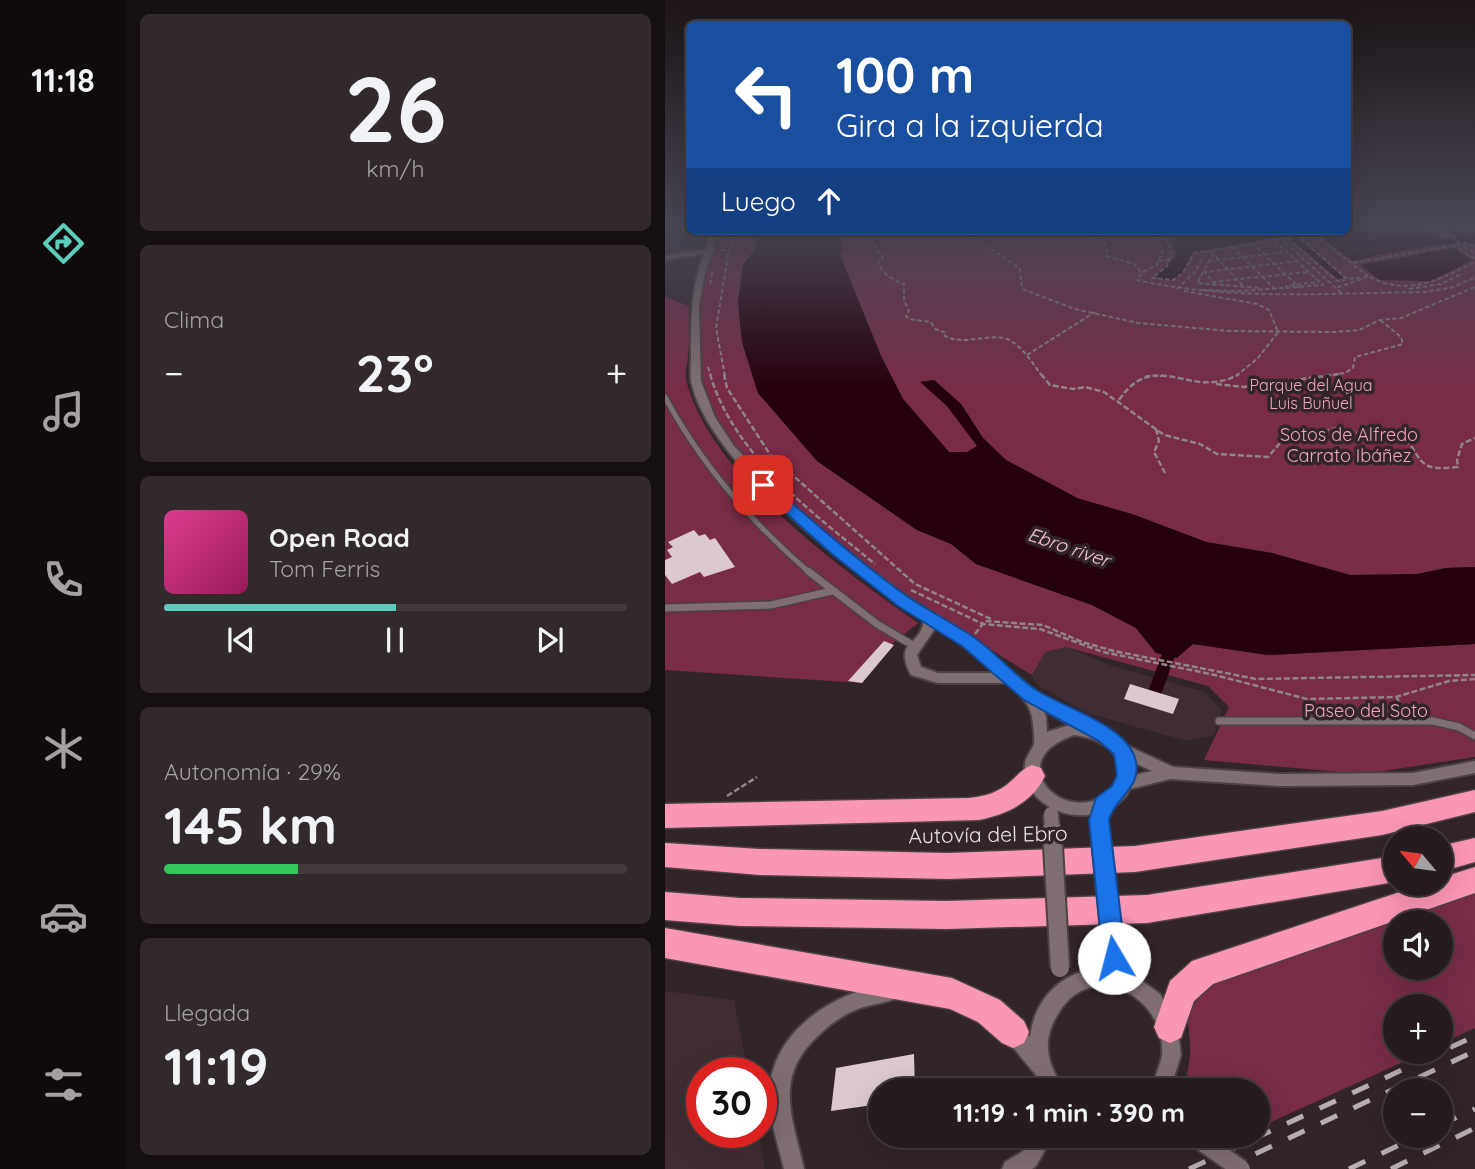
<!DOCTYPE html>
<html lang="es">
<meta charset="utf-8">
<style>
:root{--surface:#261c1f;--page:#32292c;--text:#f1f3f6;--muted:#a4a1a4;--line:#423a3d;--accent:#5ccebb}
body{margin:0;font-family:Quicksand,sans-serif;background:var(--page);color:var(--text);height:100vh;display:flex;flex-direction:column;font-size:26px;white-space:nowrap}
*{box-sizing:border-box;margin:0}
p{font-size:23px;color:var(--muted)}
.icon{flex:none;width:38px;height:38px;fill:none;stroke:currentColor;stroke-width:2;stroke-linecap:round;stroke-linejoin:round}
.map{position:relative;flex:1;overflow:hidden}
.side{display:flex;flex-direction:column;gap:14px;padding:14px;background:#150f11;width:539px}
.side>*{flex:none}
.top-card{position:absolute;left:21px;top:21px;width:665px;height:214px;border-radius:10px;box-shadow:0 7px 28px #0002,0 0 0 2px var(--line);background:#1a4fa0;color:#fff;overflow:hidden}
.needle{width:46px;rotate:299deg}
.fabs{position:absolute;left:718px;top:826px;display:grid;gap:14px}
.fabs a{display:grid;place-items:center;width:70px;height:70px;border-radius:50%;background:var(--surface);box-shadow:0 7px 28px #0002,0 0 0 2px var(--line);font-size:35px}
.speed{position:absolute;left:21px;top:1057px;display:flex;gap:14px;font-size:35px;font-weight:700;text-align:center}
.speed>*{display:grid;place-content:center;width:91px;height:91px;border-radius:50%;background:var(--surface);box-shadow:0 7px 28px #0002,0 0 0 2px var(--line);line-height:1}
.speed .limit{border:10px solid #d22;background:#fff;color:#111}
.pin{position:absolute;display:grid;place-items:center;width:60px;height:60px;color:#fff;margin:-30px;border-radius:14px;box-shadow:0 4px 10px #0006}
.me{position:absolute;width:77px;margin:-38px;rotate:352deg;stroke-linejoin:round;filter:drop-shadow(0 0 5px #0008)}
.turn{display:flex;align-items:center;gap:24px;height:147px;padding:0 35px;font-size:32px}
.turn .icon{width:91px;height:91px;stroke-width:2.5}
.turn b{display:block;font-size:49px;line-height:60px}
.then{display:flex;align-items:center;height:66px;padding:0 35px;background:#0003;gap:14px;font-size:26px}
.big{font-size:52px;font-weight:800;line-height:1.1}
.side .tile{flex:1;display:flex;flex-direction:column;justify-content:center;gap:10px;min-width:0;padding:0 24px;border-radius:10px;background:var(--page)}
.side .dial{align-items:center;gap:0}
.dial b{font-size:91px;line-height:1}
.song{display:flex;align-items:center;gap:21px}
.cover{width:84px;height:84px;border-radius:10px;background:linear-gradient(135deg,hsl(330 70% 55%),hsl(330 70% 35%))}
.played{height:7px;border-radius:4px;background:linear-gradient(90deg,var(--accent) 50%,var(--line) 50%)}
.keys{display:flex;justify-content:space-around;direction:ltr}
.heat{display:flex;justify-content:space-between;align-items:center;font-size:38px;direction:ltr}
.charge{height:10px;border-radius:5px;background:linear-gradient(90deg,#34c759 29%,var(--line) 0)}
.trip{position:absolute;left:203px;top:1078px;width:402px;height:70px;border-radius:35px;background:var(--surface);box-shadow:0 7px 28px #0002,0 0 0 2px var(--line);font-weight:800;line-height:70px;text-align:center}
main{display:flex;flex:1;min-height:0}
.menu{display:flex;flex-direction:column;width:126px;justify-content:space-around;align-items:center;background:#0f0b0c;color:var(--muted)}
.menu .icon{width:49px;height:49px}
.menu .active{color:var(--accent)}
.menu b{font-size:32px;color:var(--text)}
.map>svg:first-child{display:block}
.built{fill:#402d33}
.green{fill:#782c48;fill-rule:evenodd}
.water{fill:#25000d}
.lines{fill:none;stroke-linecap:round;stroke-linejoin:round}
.canal{fill:#25000d;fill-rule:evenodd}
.building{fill:#dbc9ce}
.lane-far1-casing{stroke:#4c4143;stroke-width:8}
.lane-casing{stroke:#4c4143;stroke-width:10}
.street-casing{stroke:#4c4143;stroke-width:4}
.highway-casing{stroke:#4c4143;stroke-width:3}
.path-far1{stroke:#908588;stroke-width:2;stroke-dasharray:4.5 2.5;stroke-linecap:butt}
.path{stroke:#908588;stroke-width:2.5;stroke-dasharray:6 2.5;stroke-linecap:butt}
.lane-far1{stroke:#7f6e72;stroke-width:5}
.lane{stroke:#7f6e72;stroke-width:7}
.street{fill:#7f6e72;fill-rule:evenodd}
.highway{fill:#fb96b5;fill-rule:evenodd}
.rail{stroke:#b8aeb0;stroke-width:5;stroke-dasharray:18 18;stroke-linecap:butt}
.street-bridge-far1-casing{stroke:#4c4143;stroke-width:18;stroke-linecap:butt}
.street-bridge-casing{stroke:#4c4143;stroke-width:22;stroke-linecap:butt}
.path-bridge{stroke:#908588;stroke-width:2;stroke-dasharray:4.5 2.5;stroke-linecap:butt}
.street-bridge-far1{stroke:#7f6e72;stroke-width:14}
.street-bridge{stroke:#7f6e72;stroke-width:18}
.route{fill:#1a73e8;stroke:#114b97;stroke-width:2}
.labels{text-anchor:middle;stroke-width:7;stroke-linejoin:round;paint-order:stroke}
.far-park-label{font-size:16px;fill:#f1a6bc;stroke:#322529}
.park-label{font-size:18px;fill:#f1a6bc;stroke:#322529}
.water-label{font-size:19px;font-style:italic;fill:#fbc7d5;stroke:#322529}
.near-street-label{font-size:21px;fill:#eae1e3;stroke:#322529}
</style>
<main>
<nav class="menu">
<b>11:18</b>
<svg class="icon active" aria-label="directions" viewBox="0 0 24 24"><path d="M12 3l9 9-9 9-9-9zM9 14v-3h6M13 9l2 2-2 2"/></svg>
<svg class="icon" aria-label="music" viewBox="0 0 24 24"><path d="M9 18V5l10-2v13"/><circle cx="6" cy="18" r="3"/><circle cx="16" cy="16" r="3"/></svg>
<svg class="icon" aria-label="phone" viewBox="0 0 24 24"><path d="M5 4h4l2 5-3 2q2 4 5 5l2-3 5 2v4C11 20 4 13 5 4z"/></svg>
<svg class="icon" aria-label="climate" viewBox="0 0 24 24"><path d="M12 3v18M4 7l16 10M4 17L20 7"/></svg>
<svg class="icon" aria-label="car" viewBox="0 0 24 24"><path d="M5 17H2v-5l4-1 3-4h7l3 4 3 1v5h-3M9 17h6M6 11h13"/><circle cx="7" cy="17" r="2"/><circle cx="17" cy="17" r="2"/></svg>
<svg class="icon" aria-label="filters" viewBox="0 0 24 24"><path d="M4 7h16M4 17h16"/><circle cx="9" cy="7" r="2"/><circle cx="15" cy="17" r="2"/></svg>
</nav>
<section class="side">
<div class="tile dial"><b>26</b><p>km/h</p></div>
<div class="tile"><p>Clima</p>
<div class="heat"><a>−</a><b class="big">23°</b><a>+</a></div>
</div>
<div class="tile">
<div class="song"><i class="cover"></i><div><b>Open Road</b><p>Tom Ferris</p></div></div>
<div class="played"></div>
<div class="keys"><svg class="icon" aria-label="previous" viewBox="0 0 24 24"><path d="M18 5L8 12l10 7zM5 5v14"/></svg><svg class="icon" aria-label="pause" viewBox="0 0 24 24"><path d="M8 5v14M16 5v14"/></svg><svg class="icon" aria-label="next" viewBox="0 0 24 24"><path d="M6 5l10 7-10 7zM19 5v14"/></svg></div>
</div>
<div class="tile"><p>Autonomía · 29%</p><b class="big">145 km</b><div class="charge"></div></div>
<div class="tile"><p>Llegada</p><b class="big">11:19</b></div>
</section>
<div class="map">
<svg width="810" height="1169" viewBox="0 0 810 1169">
<rect width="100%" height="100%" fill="#322529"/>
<!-- built -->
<g class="built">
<path d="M401,647L447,666L540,692L557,711L549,735L522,741L422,713L371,684L367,675L380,652Z"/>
<path d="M0,991L69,1000L83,1073H37V1132H93L100,1169H0Z"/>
</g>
<!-- green -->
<g class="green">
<path d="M683,224H810V567L781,568L752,574L685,575L607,553L541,542L470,515L412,498L341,460L318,438L296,404L269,380L256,382L282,406L313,446L302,452H284L238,399L216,356L175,255L178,231H682Z"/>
<path d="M46,231H90L91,248L78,265L73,302L77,342L93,393L152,461L252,530L286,544L311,564L427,605L471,628L491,653L528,644L603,655L810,644V757L698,774L539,760L564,707L543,686L401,647L380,652L367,675L284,624L265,618L173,551L65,448L31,381L30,282Z"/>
<path d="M0,297L24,306C24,322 25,338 23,354C23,363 19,372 21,380C46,476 174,567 253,623L227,644L197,683L0,670Z"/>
<path d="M810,893V1028L775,1044V1006H730V1052H760L593,1128V1090H521C520,1078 524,1068 525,1056C526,1022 516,1018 535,985L742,913ZM730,922H775V968H730Z"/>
</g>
<!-- water -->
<g class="water">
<path d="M683,224H755L776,237L790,236L773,224C788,224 797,235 810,233V245C793,237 711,256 688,261L652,234L632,237L679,278L673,279L622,236L528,252L516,275C508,280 499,284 491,275L512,255L504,231H682Z"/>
<path d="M90,231H178L175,255L216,356L238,399L284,452H302L312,446L282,406L255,382L269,380L296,404L318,438L341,460L412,498L470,515L541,542L607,553L685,575L752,574L781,568L810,567V644L603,655L528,644L512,658L491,653L471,628L427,605L311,564L286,544L252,530L152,461L93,393L77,342L73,302L78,265L91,248Z"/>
<path d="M788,248L807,260L766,281L715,280L695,265Z"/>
</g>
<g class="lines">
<!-- canal -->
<path class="canal" d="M503,651L508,653L510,656L497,692L495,696L490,697L485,696L483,692L496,656L498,653Z"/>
</g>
<!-- building -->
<g class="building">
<path d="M29,530L34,536L40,534L45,540L50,538L70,567L39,577L35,572L7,584L0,575V560L7,557L2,550L8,547L3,542Z"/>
<path d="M219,641L229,645L197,683L183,681Z"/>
<path d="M465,684L514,699L508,714L459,699Z"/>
<path d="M249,1054L250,1090H215V1104L166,1111L171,1068Z"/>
</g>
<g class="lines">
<defs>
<path id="lane-far1" d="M0,397C37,466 86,522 145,573"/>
<g id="lane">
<path d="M143,571L212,624L249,646"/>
<path d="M0,608L106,605L167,591"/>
<path d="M554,721H768L794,727L810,736"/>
</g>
<g id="street">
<path d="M47,231H55L48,249L50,251L47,253L40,272L34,307L36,381L50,417L69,446L130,509L226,586L308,639L370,691L450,735L459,744L508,767L615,774L748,773L810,761V773L748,785L615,786L505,779L465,789C459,803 445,809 432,813C401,823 355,800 360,763C361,757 367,750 369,744C370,737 368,724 367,717C363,701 354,693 342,683H273L246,675C227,639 257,647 259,619C190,574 43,464 26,381C25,373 26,363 26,355C26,319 26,288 39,254L0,260V256L40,250ZM271,627L298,645L330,673H273L256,667L252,655ZM378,709L405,725L382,732L381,717ZM409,735C431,738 453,746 455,771C455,779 452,785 447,790C403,831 332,762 409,735ZM468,762L487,771L470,775Z"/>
<path d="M447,941L453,944L459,961L469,975L495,994L512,1024L516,1055L505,1090H485C489,1079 496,1065 497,1054C501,995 425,957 393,1014C386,1025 382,1036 383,1050C384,1065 392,1076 398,1090H377L370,1074L342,1040L340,1033L342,1026L349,1024L356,1026L365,1037C370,995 402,967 444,968L438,950L441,944Z"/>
<path d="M223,984L229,987L232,993L229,999C218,1004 205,1004 193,1009C177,1015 164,1025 152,1037C108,1078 128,1119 139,1169H119C113,1144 104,1119 104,1094C106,1032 168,992 223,984Z"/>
<path d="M367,1136H388L371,1166L367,1169H337L340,1162L357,1152Z"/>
</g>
<g id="highway">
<path d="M367,765L376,768L380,776C367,803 342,814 314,820L0,828V804L304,798C320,796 333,793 345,782C353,775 357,769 367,765Z"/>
<path d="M810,790V812L717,835L470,872L283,879L95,875L0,867V843L95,849L283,853L470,846L717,811Z"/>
<path d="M810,838V862L775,872V846Z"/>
<path d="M730,856V882L482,923L282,929L75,926L0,920V892L75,898L282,901L482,895Z"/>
<path d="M810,867V893L548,984L529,1001L516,1038L505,1043L494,1038L489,1027L505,981L527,961L759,884H775V878Z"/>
<path d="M0,928L287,978L335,1000L359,1021L364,1032L359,1043L348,1048L337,1043L313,1022L285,1009L0,958Z"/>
</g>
</defs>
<!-- lane-far1 casing -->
<use href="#lane-far1" class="lane-far1-casing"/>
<!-- lane casing -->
<use href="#lane" class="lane-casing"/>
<!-- street casing -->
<use href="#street" class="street-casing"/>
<!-- highway casing -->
<use href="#highway" class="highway-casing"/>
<!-- path-far1 -->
<g class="path-far1">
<path d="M757,224L777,237L790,236L772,224"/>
<path d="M765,224L780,233"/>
<path d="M786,224L802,234L810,233"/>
<path d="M204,231L211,250L218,257L213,263C219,274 227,280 239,284V301L244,310L241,316L244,319L266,322L270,329L281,333L280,336C299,346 322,333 342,339C357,345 368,364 377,376"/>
<path d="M306,231V235L355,269L357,289L410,309L473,323L564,331L667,332L694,330L715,320L736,318L810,287"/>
<path d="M391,231L422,236L440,243L442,256L469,264L477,273L472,280C566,301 664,293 760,292L789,287L810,277"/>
<path d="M498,231L507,254L502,266L487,278L508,280L518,273L529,253L546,251L548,254L532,283L596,288"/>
<path d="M593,231H608"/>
<path d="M650,235L704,277L682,279L635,238Z"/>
<path d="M609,240L622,238L672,281L680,280"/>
<path d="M587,243L635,288"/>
<path d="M621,243L674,291"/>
<path d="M788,245L810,259"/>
<path d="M799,246L810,253"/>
<path d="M567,247L610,289"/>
<path d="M56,250H64L71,231"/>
<path d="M493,261L506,260"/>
<path d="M544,261L621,252"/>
<path d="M688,263L802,243L810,246"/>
<path d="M478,272L492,265L498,249L489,231"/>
<path d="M705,277C743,297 776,279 810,262"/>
<path d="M547,282L642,272"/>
<path d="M45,284L48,270"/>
<path d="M550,285L540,272L633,261"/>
<path d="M512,289L530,272L539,255"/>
<path d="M622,289L621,286L654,282"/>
<path d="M744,289L776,284L794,275L792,272"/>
<path d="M537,290L577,291L658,285L609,240L546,251L579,287"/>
<path d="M519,291L592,304L604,310L613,332L593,358L571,376"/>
<path d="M676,294L673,287L698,279"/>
<path d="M362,355L430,312"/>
<path d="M43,367L46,376"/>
<path d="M60,376L51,328L64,250"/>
<path d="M481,376H500"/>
<path d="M661,376L680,373L688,368L690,357L738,344L736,337L715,320"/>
</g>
<!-- path -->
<g class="path">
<path d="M45,374C69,456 147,512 210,564"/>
<path d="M59,374L62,388L106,456L250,584L328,620"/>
<path d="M376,374L385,385L408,389L420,387L439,392L499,435L535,444L552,454L603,457L615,443L625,438L672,428L703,435L741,438C759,465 756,471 793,467L792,460L797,444L810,438"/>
<path d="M551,384L578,387L674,374"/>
<path d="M454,400C491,346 526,402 574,374"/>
<path d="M491,429L494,441L489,452L500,473"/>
<path d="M246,590L318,624L375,629L438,652L550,675L642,699L731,697L784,681L810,679"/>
<path d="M310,634L320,621L378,625L417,642L449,651L591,679L810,675"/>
<path d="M732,698L738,710"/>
<path d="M62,796L92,777"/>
</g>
<!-- lane-far1 -->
<use href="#lane-far1" class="lane-far1"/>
<!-- lane -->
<use href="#lane" class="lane"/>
<!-- street -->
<use href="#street" class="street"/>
<!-- highway -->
<use href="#highway" class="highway"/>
<!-- rail -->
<g class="rail">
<path d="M775,1125L810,1109"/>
<path d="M524,1169L810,1036"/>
<path d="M558,1169L810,1051"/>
<path d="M684,1169L753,1136"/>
<path d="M726,1169L810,1128"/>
</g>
<defs>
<g id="street-bridge-far1">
<path d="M386,814L387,831"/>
<path d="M434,820L435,831"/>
</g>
<g id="street-bridge">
<path d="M387,829L395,968"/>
<path d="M435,829L447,950"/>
<path d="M529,1136L576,1169"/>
</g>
</defs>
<!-- street-bridge-far1 casing -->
<use href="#street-bridge-far1" class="street-bridge-far1-casing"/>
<!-- street-bridge casing -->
<use href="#street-bridge" class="street-bridge-casing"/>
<!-- path-bridge -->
<g class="path-bridge">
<path d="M608,231L621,243"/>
<path d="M780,233L799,246"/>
</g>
<!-- street-bridge-far1 -->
<use href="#street-bridge-far1" class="street-bridge-far1"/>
<!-- street-bridge -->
<use href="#street-bridge" class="street-bridge"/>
</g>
<!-- sky -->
<linearGradient id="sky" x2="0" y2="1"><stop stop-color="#1c1417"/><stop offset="0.58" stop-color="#494654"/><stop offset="1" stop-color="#494654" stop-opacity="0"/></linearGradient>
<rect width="810" height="388" fill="url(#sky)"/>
<!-- route -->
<path class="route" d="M98,480L103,482C148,522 194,562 243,597C264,611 286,622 307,636C331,652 349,676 373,691C400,708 457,724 469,755C481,787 450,796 444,820L461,958L457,966L449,970L441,966L438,958L424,820L431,798L447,786L452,775L449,754L434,741L359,700L297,646L233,606L167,554L93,488V482Z"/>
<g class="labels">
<!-- far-park labels -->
<g class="far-park-label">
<text x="646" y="391">Parque del Agua<tspan x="646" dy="18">Luis Buñuel</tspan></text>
</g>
<!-- park labels -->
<g class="park-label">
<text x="684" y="441">Sotos de Alfredo<tspan x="684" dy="21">Carrato Ibáñez</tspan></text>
<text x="701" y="717">Paseo del Soto</text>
</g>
<!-- water labels -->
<g class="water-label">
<text transform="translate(404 547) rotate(19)" y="7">Ebro river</text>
</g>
<!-- near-street labels -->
<g class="near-street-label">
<text transform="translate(323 835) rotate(-1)" y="7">Autovía del Ebro</text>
</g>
</g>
</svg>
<div class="fabs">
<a><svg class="needle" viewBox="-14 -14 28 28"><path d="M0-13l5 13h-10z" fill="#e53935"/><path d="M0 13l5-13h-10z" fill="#a4a1a4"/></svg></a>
<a><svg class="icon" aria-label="sound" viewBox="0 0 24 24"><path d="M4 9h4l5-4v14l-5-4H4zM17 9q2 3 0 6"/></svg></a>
<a>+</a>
<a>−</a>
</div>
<div class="speed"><div class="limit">30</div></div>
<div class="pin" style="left:98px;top:485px;background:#d93025"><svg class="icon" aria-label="arrive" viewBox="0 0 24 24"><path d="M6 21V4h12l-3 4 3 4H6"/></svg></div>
<svg class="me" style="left:449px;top:958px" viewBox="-20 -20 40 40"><circle r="19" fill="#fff"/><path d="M0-13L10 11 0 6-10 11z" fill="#1a73e8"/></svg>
<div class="trip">11:19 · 1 min · 390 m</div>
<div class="top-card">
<div class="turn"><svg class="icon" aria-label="left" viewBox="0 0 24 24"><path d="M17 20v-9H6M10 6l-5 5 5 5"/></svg><div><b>100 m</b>Gira a la izquierda</div></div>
<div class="then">Luego<svg class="icon" aria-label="ahead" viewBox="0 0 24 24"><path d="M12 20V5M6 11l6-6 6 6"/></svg></div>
</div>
</div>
</main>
